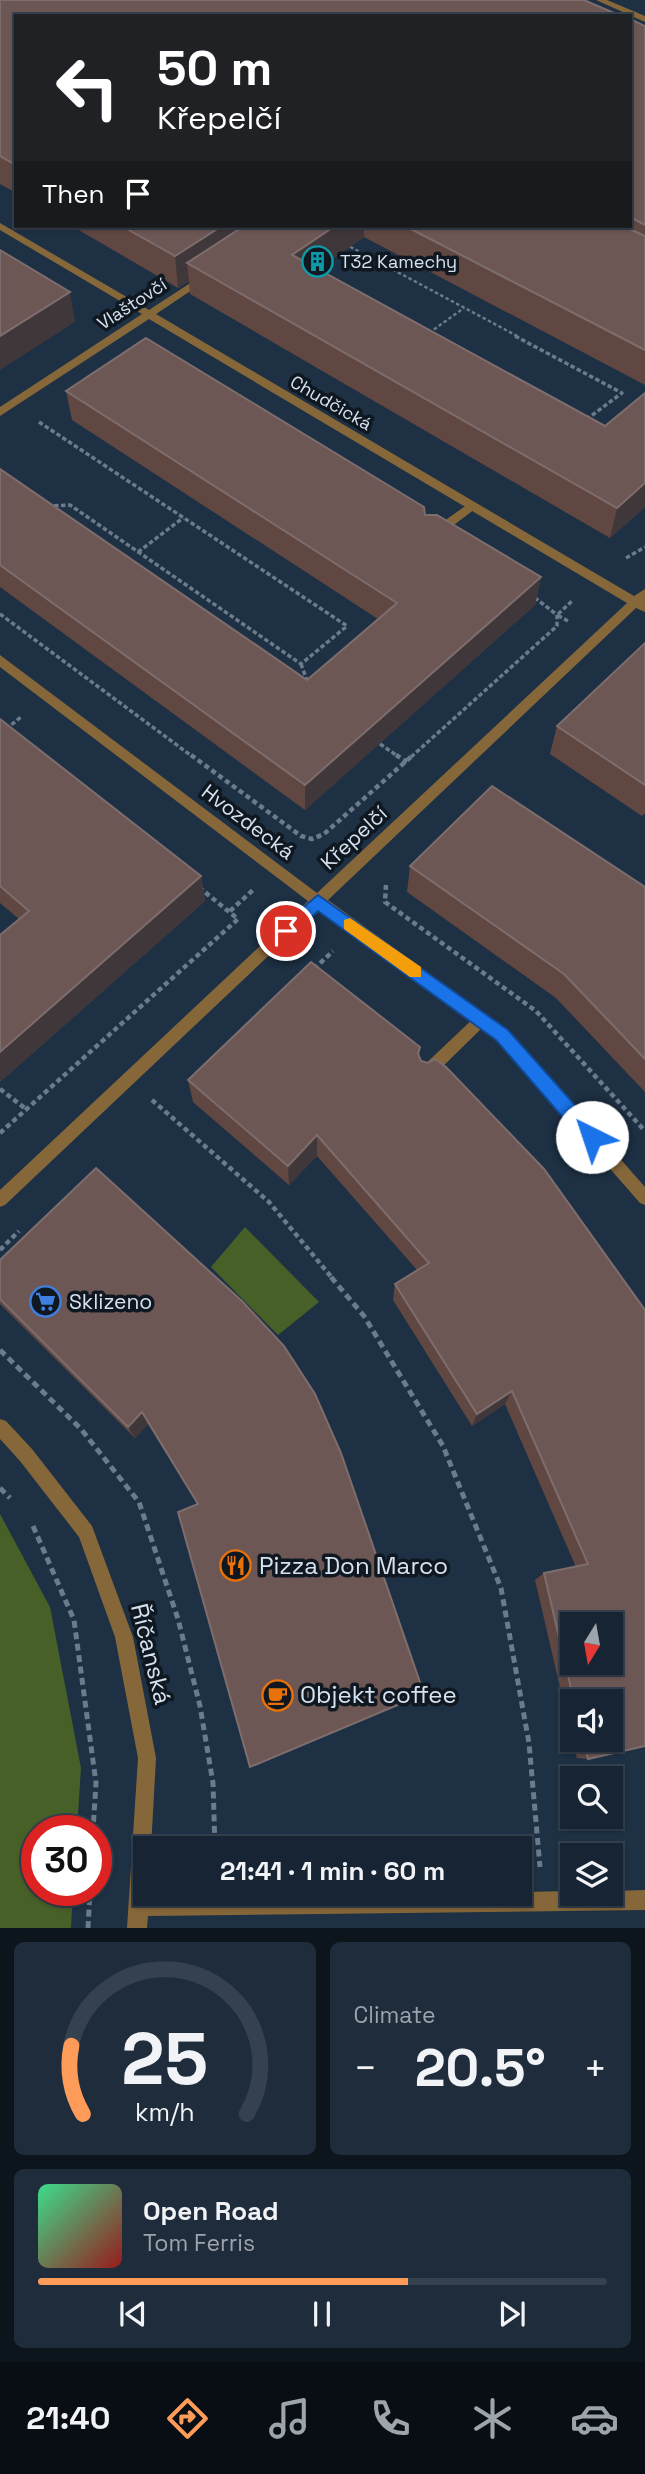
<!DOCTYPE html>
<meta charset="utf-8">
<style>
:root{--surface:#162433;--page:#1f2c3b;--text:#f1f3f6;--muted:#9ea4ac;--line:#35414e;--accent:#fe9b58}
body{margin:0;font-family:"Space Grotesk",sans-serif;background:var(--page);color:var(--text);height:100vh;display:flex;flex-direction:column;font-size:26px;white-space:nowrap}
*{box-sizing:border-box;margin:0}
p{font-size:23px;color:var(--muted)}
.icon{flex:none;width:38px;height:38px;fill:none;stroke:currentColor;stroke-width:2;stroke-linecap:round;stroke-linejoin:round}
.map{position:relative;height:1928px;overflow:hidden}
.sheet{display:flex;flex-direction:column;gap:14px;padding:14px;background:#0c141c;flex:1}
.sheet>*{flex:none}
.banner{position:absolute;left:14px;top:14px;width:618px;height:214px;border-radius:0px;box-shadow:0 2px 5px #0004,0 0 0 2px var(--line);background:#202124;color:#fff;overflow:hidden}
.needle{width:46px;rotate:191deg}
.buttons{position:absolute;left:560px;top:1612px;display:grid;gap:14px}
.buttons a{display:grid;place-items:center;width:63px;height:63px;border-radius:0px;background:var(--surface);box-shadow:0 2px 5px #0004,0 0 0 2px var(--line);font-size:35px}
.speed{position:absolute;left:21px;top:1815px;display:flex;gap:14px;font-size:35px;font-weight:700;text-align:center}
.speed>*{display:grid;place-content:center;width:91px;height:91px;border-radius:50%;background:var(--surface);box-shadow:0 2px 5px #0004,0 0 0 2px var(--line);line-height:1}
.speed .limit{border:10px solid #d22;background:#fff;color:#111}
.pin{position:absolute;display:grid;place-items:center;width:60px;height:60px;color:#fff;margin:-30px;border:4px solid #fff;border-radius:50%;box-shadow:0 2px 7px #0007}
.me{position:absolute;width:77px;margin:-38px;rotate:319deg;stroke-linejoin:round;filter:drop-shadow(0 0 5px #0008)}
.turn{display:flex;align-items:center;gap:24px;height:147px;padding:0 28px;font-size:32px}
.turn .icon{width:91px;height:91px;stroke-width:2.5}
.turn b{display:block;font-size:49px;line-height:60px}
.then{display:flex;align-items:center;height:66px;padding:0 28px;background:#0003;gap:14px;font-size:26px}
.big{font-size:52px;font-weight:600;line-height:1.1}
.sheet .tile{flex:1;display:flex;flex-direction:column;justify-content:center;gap:10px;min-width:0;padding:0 24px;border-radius:10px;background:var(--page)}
.sheet .dial{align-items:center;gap:0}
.dial svg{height:182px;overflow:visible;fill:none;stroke:var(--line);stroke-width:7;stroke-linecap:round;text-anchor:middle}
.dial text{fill:var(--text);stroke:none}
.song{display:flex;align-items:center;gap:21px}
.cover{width:84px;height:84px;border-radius:10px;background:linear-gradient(135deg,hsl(150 70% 55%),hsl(0 70% 35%))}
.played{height:7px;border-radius:4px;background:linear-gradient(90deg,var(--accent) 65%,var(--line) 65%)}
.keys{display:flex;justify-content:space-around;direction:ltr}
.heat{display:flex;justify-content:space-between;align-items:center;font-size:38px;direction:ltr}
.sheet .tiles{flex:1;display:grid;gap:14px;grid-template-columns:1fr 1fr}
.tile:last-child{grid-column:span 2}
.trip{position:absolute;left:133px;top:1836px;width:399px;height:70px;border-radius:0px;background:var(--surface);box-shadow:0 2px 5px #0004,0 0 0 2px var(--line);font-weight:600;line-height:70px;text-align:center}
.tabs{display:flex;height:112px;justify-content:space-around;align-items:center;background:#090e14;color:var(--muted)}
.tabs .icon{width:49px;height:49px}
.tabs .selected{color:var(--accent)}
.tabs b{font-size:32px;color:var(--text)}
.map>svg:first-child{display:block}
.green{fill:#476028}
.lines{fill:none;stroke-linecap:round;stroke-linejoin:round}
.path-far3{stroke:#6b7b8c;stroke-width:2.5;stroke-dasharray:3.5 2.5;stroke-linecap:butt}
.path-far2{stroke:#6b7b8c;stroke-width:3.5;stroke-dasharray:4.5 2.5;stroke-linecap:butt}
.path-far1{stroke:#6b7b8c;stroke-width:4.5;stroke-dasharray:5 3.5;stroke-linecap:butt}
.path{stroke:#6b7b8c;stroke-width:5;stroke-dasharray:7 4.5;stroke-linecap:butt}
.service{fill:#86673a;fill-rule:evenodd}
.minor{fill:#86673a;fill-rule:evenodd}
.wall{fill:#614742;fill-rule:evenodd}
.shaded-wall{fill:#40373b}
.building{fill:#6d5755;stroke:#7e6d6d;stroke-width:2;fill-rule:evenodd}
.route{fill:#1a73e8;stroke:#114b97;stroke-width:2}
.slow{fill:#f59e0b}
.labels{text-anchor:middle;stroke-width:7;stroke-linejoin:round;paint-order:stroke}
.far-poi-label{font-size:18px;fill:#d6e2ef;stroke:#0f1820;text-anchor:start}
.far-street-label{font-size:18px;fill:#d6e2ef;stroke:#0f1820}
.street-label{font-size:21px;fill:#d6e2ef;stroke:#0f1820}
.poi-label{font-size:21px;fill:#d6e2ef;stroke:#0f1820;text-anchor:start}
.near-poi-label{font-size:24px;fill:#d6e2ef;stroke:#0f1820;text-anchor:start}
.near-street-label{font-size:24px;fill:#d6e2ef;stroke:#0f1820}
</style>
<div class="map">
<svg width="645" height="1928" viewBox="0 0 645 1928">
<rect width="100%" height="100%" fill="#1d3044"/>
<!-- green -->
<g class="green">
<path d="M245,1227L319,1302L278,1335L211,1267Z"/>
<path d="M0,1514L50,1607L81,1768L77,1830H37V1890H73L71,1928H0Z"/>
</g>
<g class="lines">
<!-- path-far3 -->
<g class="path-far3">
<path d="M345,244L519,337"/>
<path d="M429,333L464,308"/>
</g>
<!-- path-far2 -->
<g class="path-far2">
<path d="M515,336L622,393L587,419"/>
<path d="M39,422L347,626L301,664L70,505L49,506"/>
<path d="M138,552L183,518"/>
<path d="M626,558L645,547"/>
<path d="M0,614L193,757"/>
<path d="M568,621L557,615L572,601"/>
<path d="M301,664L308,683"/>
<path d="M6,729L21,717"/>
<path d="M380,744L399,757"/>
<path d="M411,757L557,626V615L534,597"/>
</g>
<!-- path-far1 -->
<g class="path-far1">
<path d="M191,755L301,836L312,839L324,834L413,755"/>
<path d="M396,755L407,762"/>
<path d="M386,885L385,902L536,1011L645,1131"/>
<path d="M230,911L253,890"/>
<path d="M314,969L333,951"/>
<path d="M0,1089L26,1109"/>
<path d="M152,1100L269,1202L333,1279"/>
<path d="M0,1133L238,919L201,889"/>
<path d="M0,1250L19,1231"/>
</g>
<!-- path -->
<g class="path">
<path d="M331,1277L364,1316L443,1446L501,1588L529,1743L540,1867"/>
<path d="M0,1350L81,1429L139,1502L178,1619L200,1706L213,1783L215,1848"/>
<path d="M0,1488L10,1498"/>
<path d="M33,1526L74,1620L96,1783L93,1830"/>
<path d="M88,1928L90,1890"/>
</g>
<!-- service -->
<g class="service">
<path d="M471,502L477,506L475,509L438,537H430V531Z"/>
<path d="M481,1014L486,1016L488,1020L486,1024L430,1079L425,1081L420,1079L418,1074L420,1069L476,1016Z"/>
</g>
<!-- minor -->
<g class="minor">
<path d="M596,0H607L645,16V22Z"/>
<path d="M0,223L149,310L201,276H207V280L156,314L634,596L645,589V612L636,608L328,900L507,1030L645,1187V1205L640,1203L497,1040L318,909L5,1205L0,1207V1190L308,901L0,667V655L317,893L627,603L149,319L0,416V407L142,314L0,230Z"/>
<path d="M0,1419L6,1421L32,1449L92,1526L133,1637L156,1758L151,1848H145V1894H149V1896L520,1894V1892L572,1891V1894H611V1891L645,1890V1910L148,1916L147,1928H127L138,1758L115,1637L79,1537L20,1461L0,1439Z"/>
</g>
</g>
<!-- wall -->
<g class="wall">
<path d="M0,0L16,16V193L0,184Z"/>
<path d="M630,19L645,26V385L364,237L318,269L605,426L645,393V507L610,538L190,294L189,281L178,288L72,226H630Z"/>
<path d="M66,391L425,515L541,577L535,605L305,810L0,587V469L307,680L378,619L72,420Z"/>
<path d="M645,643V813L642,816L550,754L557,726Z"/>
<path d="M0,719L201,876L205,901L0,1082V935L19,919L0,903Z"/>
<path d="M410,866L645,887V1092L556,998L407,892Z"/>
<path d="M311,962L420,1047L419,1056L421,1061L428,1063L435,1059L446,1067L544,1169L645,1310V1746L588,1759L577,1758L572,1740H611V1701H572V1739L535,1580L544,1573L576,1567L505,1404L472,1426L393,1300L395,1284L417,1270L317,1156L289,1185L193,1102L188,1080ZM572,1624H611V1662H572Z"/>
<path d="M0,1260L242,1301L198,1505L148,1424L135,1438L0,1304Z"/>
</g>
<!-- shaded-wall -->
<g class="shaded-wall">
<path d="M222,226H273L187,263L189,281L178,288L175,256Z"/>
<path d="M335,226H364V237L293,287L292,255Z"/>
<path d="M70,292L75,322L0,370V336Z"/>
<path d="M645,483V507L610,538L617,508Z"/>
<path d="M541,577L535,605L305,810V785Z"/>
<path d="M201,876L205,901L0,1082V1052Z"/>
<path d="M317,1135V1156L289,1185L288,1166Z"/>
<path d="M512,1391L505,1404L472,1426L477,1414Z"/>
<path d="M142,1412L148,1424L135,1438L128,1427Z"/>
</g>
<!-- building -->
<g class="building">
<path d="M0,0H584L621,16H16V165L0,156Z"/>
<path d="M630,19L645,26V225L630,217Z"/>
<path d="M122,226H222L175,256Z"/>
<path d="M244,226H335L292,255L605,426L645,393V483L617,508L187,263Z"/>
<path d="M405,226H624L645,236V350Z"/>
<path d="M0,250L70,292L0,336Z"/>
<path d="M146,338L424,507L425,515H437L541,577L305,785L0,565V469L307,680L397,603L66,391Z"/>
<path d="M645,643V785L557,726Z"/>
<path d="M0,719L201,876L0,1052V935L29,911L0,886Z"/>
<path d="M492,786L645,887V1059L564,974L410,866Z"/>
<path d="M311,962L420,1047L418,1054L421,1061L428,1063L435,1059L446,1067L544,1169L645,1310V1746L588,1759L583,1740H611V1701H574L544,1573L588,1564L512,1391L477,1414L395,1284L429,1263L317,1135L288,1166L188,1080ZM572,1624H611V1662H572Z"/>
<path d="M96,1168L242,1301L284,1346L315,1394L341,1453L424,1694L250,1767L178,1512L198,1504L142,1412L128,1427L0,1299V1260Z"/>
</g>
<!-- route -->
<path class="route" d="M318,895L508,1030L598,1131L600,1137L598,1143H585L496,1040L318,911L292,935H281V926Z"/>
<!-- slow -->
<path class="slow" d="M350,918L421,967V977H410L344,929V920Z"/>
<!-- icons -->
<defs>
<symbol id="building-ring" viewBox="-11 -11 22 22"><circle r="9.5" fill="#0f1820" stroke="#0f9aa8" stroke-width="1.5"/><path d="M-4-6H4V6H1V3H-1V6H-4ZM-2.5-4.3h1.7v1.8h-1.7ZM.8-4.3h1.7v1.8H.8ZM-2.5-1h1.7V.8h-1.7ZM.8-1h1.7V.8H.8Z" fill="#0f9aa8"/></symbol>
<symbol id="supermarket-ring" viewBox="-11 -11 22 22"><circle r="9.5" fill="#0f1820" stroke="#3f7fe0" stroke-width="1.5"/><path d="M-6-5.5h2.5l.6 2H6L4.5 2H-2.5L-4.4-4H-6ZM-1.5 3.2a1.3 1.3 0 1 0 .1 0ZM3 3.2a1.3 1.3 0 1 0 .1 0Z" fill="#3f7fe0"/></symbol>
<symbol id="restaurant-ring" viewBox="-11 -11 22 22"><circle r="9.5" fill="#0f1820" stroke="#e8710a" stroke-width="1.5"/><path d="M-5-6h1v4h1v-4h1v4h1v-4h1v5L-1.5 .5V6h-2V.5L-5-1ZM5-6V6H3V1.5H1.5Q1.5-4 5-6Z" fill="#e8710a"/></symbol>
<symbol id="cafe-ring" viewBox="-11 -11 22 22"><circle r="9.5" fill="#0f1820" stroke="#e8710a" stroke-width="1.5"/><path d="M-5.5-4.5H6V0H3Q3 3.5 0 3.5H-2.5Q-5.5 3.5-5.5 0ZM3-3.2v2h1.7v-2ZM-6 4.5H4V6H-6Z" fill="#e8710a"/></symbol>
</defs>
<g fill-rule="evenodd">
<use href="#building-ring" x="300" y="244" width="35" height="35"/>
<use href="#supermarket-ring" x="28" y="1284" width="35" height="35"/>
<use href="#restaurant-ring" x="218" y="1548" width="35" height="35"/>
<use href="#cafe-ring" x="260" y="1678" width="35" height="35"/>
</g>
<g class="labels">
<!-- far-poi labels -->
<g class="far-poi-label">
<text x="340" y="268">T32 Kamechy</text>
</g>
<!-- far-street labels -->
<g class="far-street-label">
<text transform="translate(132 304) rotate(-33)" y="6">Vlaštovčí</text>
<text transform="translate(331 403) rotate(30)" y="6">Chudčická</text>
</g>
<!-- street labels -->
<g class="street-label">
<text transform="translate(248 822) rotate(37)" y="7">Hvozdecká</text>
<text transform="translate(354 838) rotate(-43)" y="7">Křepelčí</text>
</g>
<!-- poi labels -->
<g class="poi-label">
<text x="69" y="1309">Sklizeno</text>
</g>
<!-- near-poi labels -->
<g class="near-poi-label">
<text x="259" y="1574">Pizza Don Marco</text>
<text x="300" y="1703">Objekt coffee</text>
</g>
<!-- near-street labels -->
<g class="near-street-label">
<text transform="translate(151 1654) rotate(76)" y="8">Říčanská</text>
</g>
</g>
</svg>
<div class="buttons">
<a><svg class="needle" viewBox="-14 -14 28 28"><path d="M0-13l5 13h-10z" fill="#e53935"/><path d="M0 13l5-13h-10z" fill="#9ea4ac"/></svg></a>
<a><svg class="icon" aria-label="sound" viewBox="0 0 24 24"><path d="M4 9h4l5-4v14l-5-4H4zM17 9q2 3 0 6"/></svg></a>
<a><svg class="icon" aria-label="search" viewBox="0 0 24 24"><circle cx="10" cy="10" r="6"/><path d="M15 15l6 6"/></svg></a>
<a><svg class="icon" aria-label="layers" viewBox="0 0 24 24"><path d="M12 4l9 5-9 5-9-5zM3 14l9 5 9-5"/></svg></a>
</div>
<div class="speed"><div class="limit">30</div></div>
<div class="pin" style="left:286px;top:931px;background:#d93025"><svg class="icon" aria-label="arrive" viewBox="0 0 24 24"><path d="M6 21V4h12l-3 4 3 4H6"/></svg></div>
<svg class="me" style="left:592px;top:1137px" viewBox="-20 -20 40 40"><circle r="19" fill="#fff"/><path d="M0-13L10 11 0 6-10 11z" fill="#1a73e8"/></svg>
<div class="trip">21:41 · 1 min · 60 m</div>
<div class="banner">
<div class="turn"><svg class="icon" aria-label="left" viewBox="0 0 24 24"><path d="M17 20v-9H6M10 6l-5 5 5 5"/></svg><div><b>50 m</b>Křepelčí</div></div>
<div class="then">Then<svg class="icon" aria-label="arrive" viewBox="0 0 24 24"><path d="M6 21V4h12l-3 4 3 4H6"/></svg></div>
</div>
</div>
<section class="sheet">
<div class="tiles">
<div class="tile dial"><svg viewBox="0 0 100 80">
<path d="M14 69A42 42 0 1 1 86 69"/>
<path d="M14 69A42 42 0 0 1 9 39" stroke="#fe9b58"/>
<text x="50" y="56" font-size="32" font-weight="700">25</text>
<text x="50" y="72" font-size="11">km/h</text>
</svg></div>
<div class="tile"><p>Climate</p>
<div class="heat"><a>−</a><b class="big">20.5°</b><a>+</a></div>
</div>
<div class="tile">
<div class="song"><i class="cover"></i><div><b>Open Road</b><p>Tom Ferris</p></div></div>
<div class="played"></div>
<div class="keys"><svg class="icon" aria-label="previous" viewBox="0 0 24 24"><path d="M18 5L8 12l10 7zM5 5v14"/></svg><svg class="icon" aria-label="pause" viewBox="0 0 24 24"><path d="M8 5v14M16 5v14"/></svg><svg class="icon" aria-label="next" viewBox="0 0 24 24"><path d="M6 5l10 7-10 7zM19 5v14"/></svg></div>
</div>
</div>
</section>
<nav class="tabs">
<b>21:40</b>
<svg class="icon selected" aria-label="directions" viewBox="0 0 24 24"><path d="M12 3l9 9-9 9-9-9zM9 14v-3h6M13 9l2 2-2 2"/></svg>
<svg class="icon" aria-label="music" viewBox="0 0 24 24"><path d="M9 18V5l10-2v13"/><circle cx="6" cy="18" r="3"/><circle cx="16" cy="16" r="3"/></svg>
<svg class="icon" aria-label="phone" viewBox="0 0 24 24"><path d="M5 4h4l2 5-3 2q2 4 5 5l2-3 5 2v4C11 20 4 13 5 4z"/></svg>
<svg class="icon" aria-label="climate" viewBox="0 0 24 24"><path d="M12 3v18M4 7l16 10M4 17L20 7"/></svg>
<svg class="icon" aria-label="car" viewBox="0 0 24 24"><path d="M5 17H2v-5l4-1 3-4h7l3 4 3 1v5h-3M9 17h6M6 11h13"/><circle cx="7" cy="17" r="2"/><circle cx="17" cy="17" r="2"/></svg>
</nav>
